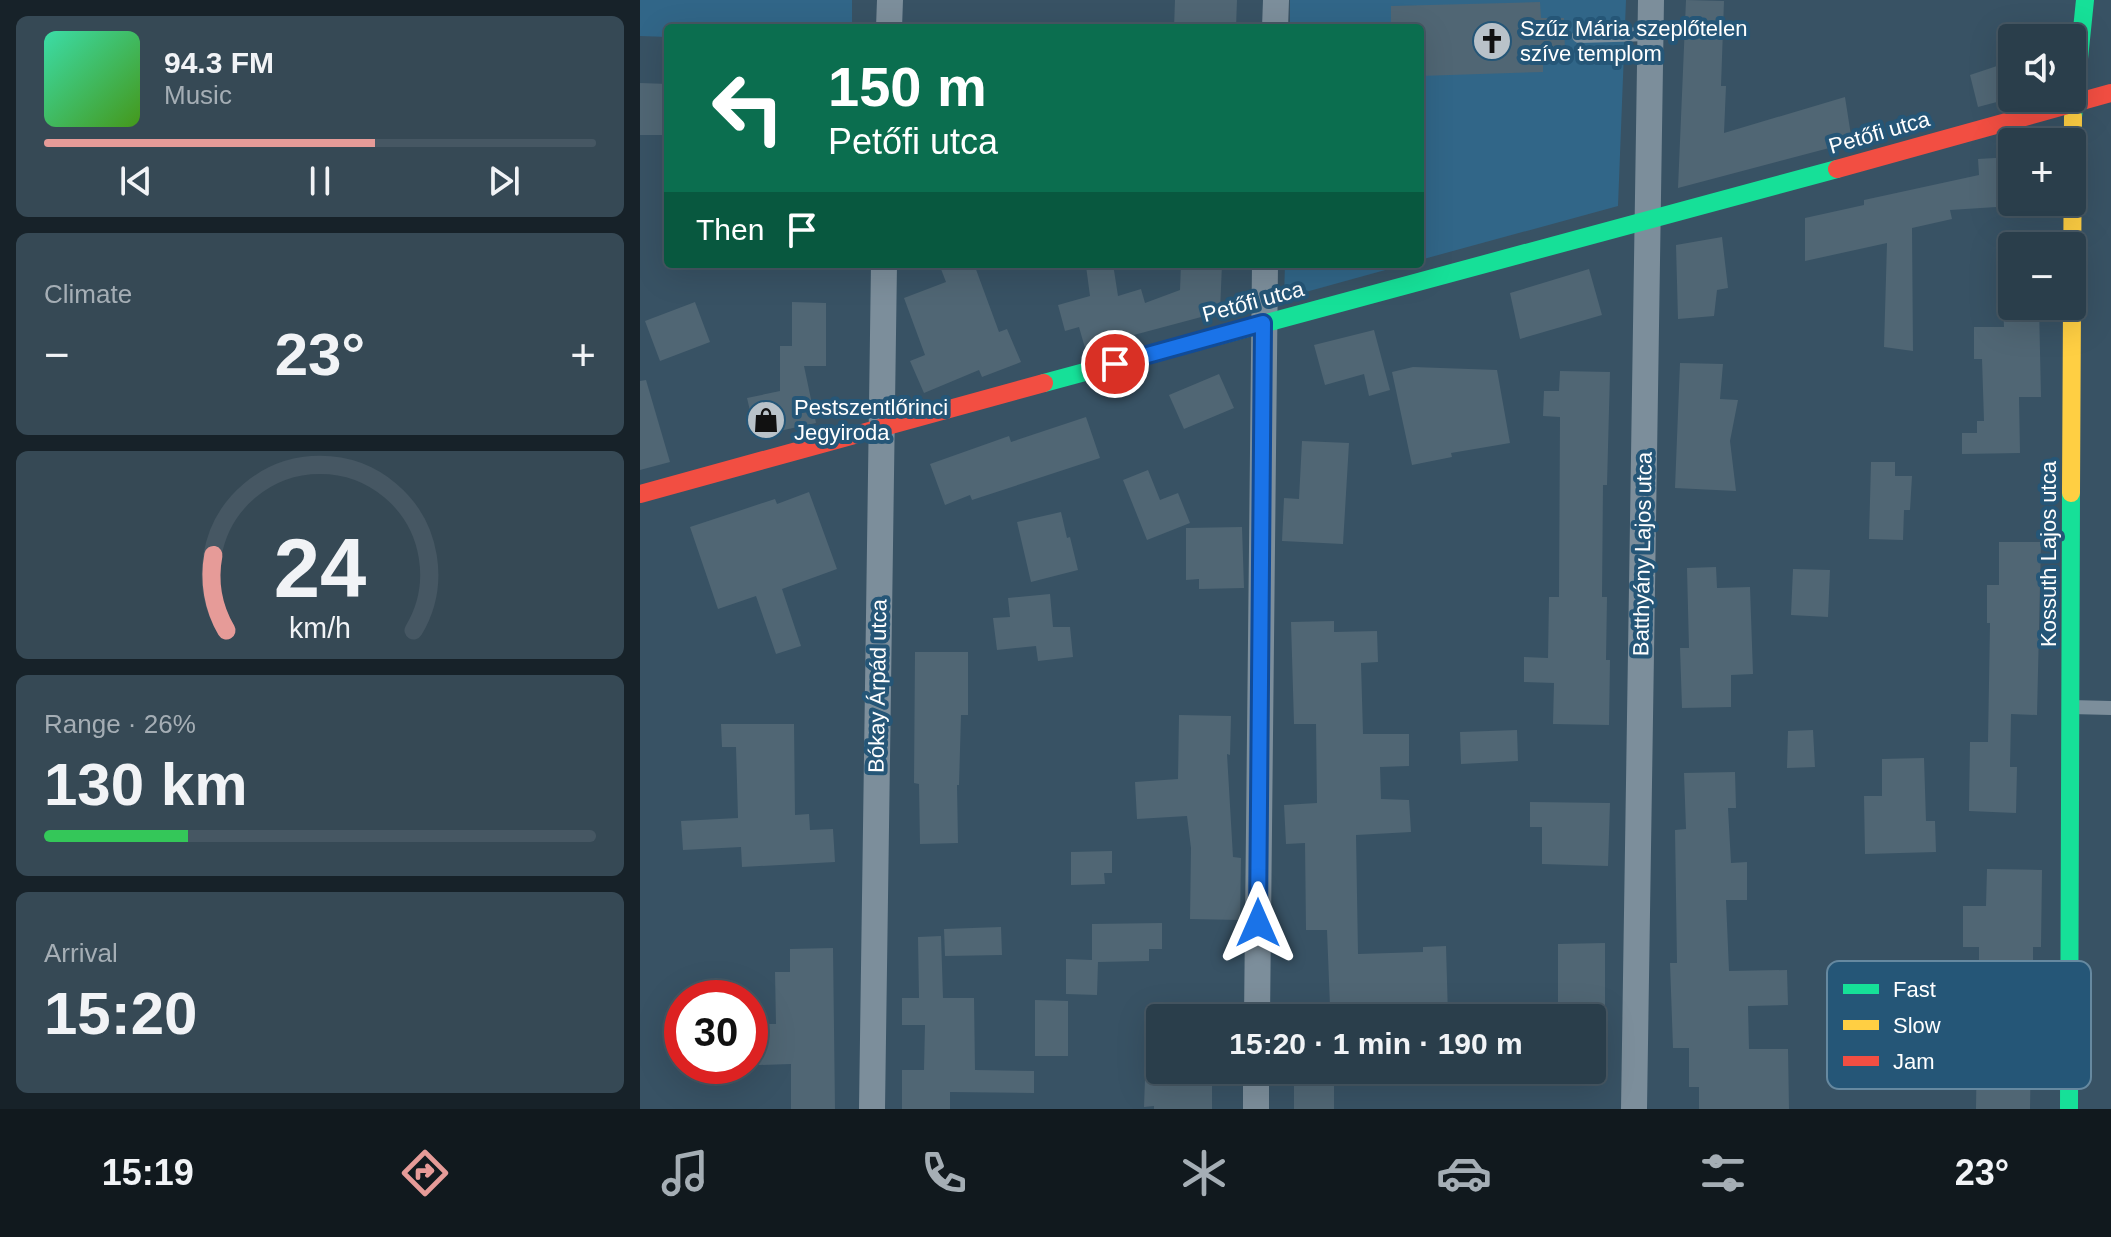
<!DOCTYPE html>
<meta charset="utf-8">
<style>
:root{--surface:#2a3e4b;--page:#364955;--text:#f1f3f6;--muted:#a5aeb5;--line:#465763;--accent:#e69b98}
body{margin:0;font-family:Arial,sans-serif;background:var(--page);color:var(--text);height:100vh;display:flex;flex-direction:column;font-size:30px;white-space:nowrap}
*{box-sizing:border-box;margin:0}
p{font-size:26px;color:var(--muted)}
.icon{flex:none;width:44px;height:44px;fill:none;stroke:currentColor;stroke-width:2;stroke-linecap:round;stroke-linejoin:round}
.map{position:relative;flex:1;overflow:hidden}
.side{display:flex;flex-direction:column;gap:16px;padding:16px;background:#172229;width:640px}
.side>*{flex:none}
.banner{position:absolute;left:24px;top:24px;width:760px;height:244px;border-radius:8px;box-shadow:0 8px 32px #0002,0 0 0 2px var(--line);background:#0b6e4f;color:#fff;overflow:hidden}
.controls{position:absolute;left:1358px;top:24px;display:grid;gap:16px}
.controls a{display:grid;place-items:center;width:88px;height:88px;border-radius:8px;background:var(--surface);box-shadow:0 8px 32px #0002,0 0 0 2px var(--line);font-size:40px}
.speed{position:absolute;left:24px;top:980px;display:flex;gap:16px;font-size:40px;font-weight:700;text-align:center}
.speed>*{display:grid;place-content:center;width:104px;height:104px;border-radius:50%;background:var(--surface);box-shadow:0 8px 32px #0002,0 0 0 2px var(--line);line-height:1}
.speed .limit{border:12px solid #d22;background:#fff;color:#111}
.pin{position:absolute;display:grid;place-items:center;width:68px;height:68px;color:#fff;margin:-34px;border:4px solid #fff;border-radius:50%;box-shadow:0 2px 8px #0007}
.me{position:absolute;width:88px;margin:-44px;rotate:0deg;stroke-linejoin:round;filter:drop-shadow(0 0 6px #0008)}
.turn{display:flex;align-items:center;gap:28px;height:168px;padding:0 32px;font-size:36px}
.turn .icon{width:104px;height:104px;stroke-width:2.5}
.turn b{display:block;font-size:56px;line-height:68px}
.then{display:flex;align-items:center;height:76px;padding:0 32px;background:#0003;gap:16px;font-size:30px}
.big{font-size:60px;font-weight:600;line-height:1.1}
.side .tile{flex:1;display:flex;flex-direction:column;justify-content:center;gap:12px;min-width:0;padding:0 28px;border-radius:12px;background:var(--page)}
.side .dial{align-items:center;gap:0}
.dial svg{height:208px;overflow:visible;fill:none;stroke:var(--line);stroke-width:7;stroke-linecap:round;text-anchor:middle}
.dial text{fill:var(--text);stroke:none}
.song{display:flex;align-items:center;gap:24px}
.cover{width:96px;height:96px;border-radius:12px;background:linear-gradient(135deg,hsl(160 70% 55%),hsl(100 70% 35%))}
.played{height:8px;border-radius:4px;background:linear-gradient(90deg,var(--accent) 60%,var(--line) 60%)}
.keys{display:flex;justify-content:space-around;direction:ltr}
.heat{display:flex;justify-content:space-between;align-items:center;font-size:44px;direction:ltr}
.charge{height:12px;border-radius:6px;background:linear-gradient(90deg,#34c759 26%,var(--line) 0)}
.trip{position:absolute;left:506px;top:1004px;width:460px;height:80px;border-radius:8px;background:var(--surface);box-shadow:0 8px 32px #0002,0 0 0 2px var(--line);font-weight:600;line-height:80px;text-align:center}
.dock{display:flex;height:128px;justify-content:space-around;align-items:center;background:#11191e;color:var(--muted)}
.dock .icon{width:56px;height:56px}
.dock .on{color:var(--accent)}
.dock b{font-size:36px;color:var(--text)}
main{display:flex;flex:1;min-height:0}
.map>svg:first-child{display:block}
.green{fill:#316688}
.building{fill:#506674}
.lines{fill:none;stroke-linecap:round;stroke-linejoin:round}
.lane{stroke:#7c8e9b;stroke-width:14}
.street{stroke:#7c8e9b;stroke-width:26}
.fast{stroke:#16e098;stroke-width:18}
.slow{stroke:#ffcf43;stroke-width:18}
.jam{stroke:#f24e42;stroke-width:18}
.route-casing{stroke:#114b97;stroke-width:20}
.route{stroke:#1a73e8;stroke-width:14}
.labels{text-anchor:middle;stroke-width:8;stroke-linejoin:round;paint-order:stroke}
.poi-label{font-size:22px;fill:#fff;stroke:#255677;text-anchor:start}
.street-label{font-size:22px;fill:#fff;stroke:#255677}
.key{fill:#255677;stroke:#6689a0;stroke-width:2}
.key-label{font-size:22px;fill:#fff}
</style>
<main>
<section class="side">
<div class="tile">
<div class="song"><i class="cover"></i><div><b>94.3 FM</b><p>Music</p></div></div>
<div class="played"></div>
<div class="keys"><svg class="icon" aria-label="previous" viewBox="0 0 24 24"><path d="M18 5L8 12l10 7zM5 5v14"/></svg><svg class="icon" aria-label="pause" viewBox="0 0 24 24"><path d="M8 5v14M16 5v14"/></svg><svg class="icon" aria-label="next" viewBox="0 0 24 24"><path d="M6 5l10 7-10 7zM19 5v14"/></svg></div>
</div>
<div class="tile"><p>Climate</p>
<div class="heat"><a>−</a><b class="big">23°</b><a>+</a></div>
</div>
<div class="tile dial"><svg viewBox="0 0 100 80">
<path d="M14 69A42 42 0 1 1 86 69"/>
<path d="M14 69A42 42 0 0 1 9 40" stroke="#e69b98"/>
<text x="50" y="56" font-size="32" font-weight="700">24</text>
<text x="50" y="72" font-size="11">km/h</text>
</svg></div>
<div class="tile"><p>Range · 26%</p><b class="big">130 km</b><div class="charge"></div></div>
<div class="tile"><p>Arrival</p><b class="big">15:20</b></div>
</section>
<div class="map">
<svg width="1471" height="1109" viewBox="0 0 1471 1109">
<rect width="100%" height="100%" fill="#385264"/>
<!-- green -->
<g class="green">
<path d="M0,0H212V28H28V37L0,36Z"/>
<path d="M650,0H986L978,206L780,260V28H650Z"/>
<path d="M645,264H767L644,298Z"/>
</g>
<!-- building -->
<g class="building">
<path d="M535,0H597L596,28H534Z"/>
<path d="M1046,0L1084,1L1081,86H1086L1084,133L1205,97L1212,142L1038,188Z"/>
<path d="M900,2L901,18H924L925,53L903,54V72L780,76V28H751V6Z"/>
<path d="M1372,61V98L1338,107L1330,75Z"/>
<path d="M0,83L28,84V135H0Z"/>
<path d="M1372,157V206L1310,210L1312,219L1272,228L1273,351L1244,347L1247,243L1165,261V218L1224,205V200L1339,175L1338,159Z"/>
<path d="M1082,237L1088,288L1077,290L1074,316L1038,319L1036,245Z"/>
<path d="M299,264H334L359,332L367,329L381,362L342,377L339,370L284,393L270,361L285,355L264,298L306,282Z"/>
<path d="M473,264L478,296L501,289L505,303L540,290L541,264H582L580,312L445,348L439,327L425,331L418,305L450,296L446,266Z"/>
<path d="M949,269L962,315L880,339L870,293Z"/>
<path d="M55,302L70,342L20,361L5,321Z"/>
<path d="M152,302L186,303V366H164L176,423L116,436L107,398L140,391V346H152Z"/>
<path d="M1363,306H1399L1401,397H1379L1380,453L1322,454V433H1337V421H1344L1342,359H1334V327H1364Z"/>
<path d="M734,330L750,390L729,396L724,374L685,385L674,345Z"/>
<path d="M1040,363L1083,364L1080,399L1098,400L1090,441L1096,491L1035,488Z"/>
<path d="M773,367L857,370L870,443L811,453L812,457L772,465L752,372Z"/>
<path d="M920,371L970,372L967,485H963L962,597H967L966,660H970L969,725L913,724L914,683L884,682V657L908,658L909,597H919L920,417L903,416L904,391H919Z"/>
<path d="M579,374L594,408L544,429L529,395Z"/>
<path d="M6,380L30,462L0,470V381Z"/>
<path d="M446,417L460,458L332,500L330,495L305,505L290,464L369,436L371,442Z"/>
<path d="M662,441L709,443L703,544L642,541L644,498L659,499Z"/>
<path d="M1231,462H1255V476H1272L1270,510H1264L1263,540L1229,539Z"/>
<path d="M508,470L520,500L538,493L550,523L507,540L483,480Z"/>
<path d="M169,492L197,569L142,589L161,646L136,654L116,596L78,609L50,527L135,499L137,504Z"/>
<path d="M421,512L427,538L430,537L438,570L391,582L377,522Z"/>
<path d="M602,527L604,588L559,589V579L546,580V528Z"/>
<path d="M1359,542H1401L1397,715L1371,714L1370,767H1377L1376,813L1329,811L1330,742H1348L1350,623H1347V585H1359Z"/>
<path d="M1076,567L1077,588L1110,587L1113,674L1091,675V707L1042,708L1040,648H1049L1047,568Z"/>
<path d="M1153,569L1190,570L1188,617L1151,615Z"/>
<path d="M410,594L413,627H430L433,657L398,661L396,646L357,650L353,618L370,617L368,598Z"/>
<path d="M694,621V632L737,631L738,662L721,663L723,734H769V766L740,767L741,799L769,800L771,832L716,835L718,954L783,952V947L806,946L808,1016H784V1004L690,1007L687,930H666L665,843L646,844L644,805L677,803L676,724H654L651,622Z"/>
<path d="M275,652H328V715H321L319,785H317L318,843L280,844L279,784L274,783Z"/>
<path d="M539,715L591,716L590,755L587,754L593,857L601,858L600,920L550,919L551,848L547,816L497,819L495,782L538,779Z"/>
<path d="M81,724H154L155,815L169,814L170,830L193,829L195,862L102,867L101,847L43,850L41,821L98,818L96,747H82Z"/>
<path d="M877,730L878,761L821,764L820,732Z"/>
<path d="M1173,730L1175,767L1147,768L1148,731Z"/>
<path d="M1284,758L1286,821H1295L1296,852L1225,854L1224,796H1242V759Z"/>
<path d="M1095,772L1096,808H1088L1091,863L1107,862V900H1086L1089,971L1147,970L1148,1005L1108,1006L1109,1049H1148L1149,1109H1059V1087H1049V1048H1033L1030,963H1037L1035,830L1046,829L1044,773Z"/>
<path d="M890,802L970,803L968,866L902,864V827H890Z"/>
<path d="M472,851V873H464L465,884L431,885V852Z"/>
<path d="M1347,869L1402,870L1401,947H1393V1002H1339V947H1323V906H1346Z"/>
<path d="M522,923V949H509V961L458,962L457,995L426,994V959L452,960V924Z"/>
<path d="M361,927L362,955L305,956L304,929Z"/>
<path d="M301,936L303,998H334L335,1070L394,1071V1093L310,1092V1109H262V1070H284L285,1025H262V998H279L278,937Z"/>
<path d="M965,943V1018H918V944Z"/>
<path d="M193,948L195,1109H151V1064L119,1065L118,1024H136L135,972H150V949Z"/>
<path d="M395,1000L428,1001V1056H395Z"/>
<path d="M1337,1044L1391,1046L1390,1109H1336Z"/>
<path d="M505,1079H572V1109H514V1106L504,1107Z"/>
<path d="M654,1083L694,1084V1109H654Z"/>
</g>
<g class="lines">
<!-- lane -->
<g class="lane">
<path d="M939,36L1009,34"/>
<path d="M1431,707L1471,708"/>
</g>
<!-- street -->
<g class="street">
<path d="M249,28L250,0"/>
<path d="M635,28L636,0"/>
<path d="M617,1018L625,264"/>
<path d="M232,1109L244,264"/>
<path d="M616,1109V1070"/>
<path d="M994,1109L1011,0"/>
</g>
<!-- fast -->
<g class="fast">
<path d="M1433,117L1445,0"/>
<path d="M404,383L1197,169"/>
<path d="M1429,1109L1431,493"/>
</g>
<!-- slow -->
<path class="slow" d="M1431,493L1433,117"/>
<!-- jam -->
<g class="jam">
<path d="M1197,169L1471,93"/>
<path d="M0,494L404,383"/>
</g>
</g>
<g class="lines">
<defs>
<path id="route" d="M475,364L623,323L618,923"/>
</defs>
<!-- route casing -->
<use href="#route" class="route-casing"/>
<!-- route -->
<use href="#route" class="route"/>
</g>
<!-- icons -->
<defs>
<symbol id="church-disc" viewBox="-11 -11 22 22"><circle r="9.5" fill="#b9c2c9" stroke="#255677"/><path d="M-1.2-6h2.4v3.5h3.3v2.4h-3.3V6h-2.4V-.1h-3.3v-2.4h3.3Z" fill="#111"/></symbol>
<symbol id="shop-disc" viewBox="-11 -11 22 22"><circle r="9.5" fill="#b9c2c9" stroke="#255677"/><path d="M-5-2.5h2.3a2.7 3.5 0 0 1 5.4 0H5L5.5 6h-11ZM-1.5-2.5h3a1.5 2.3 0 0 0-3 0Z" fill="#111"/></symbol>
</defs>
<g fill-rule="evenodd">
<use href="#church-disc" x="830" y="19" width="44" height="44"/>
<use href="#shop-disc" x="104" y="398" width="44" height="44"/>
</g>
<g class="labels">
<!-- poi labels -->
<g class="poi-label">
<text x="880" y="36">Szűz Mária szeplőtelen<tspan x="880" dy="25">szíve templom</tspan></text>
<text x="154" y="415">Pestszentlőrinci<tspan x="154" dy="25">Jegyiroda</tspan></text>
</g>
<!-- street labels -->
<g class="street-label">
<text transform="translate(1239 132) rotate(-16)" y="8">Petőfi utca</text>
<text transform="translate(613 301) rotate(-15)" y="8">Petőfi utca</text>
<text transform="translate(1002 554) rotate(-89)" y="8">Batthyány Lajos utca</text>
<text transform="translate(1408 554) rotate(-90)" y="8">Kossuth Lajos utca</text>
<text transform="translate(237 686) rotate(-89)" y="8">Bókay Árpád utca</text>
</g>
</g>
<!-- legend -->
<rect x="1187" y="961" width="264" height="128" rx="12" class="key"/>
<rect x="1203" y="984" width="36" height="10" fill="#16e098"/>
<rect x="1203" y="1020" width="36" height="10" fill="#ffcf43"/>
<rect x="1203" y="1056" width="36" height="10" fill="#f24e42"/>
<g class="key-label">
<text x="1253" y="997">Fast</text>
<text x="1253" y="1033">Slow</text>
<text x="1253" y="1069">Jam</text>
</g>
</svg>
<div class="controls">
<a><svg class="icon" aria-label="sound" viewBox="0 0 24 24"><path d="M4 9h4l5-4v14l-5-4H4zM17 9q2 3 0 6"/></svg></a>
<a>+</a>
<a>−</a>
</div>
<div class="speed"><div class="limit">30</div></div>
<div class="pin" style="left:475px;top:364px;background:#d93025"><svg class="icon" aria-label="arrive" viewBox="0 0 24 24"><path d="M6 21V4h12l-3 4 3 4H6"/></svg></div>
<svg class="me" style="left:618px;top:923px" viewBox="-20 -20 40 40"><path d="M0-17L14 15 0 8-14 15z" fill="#1a73e8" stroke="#fff" stroke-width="4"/></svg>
<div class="trip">15:20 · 1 min · 190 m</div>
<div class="banner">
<div class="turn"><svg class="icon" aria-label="left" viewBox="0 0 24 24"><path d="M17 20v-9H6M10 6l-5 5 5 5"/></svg><div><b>150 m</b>Petőfi utca</div></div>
<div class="then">Then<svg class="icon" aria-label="arrive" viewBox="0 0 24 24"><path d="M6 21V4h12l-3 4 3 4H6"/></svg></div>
</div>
</div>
</main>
<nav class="dock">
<b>15:19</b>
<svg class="icon on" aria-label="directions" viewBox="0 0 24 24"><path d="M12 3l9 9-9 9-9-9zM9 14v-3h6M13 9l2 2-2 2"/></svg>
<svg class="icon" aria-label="music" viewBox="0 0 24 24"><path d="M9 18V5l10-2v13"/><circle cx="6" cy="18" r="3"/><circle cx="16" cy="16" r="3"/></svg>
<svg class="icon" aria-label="phone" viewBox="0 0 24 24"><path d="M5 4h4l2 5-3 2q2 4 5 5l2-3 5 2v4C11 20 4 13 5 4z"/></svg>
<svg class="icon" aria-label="climate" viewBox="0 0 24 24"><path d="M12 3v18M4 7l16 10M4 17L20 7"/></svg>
<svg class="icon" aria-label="car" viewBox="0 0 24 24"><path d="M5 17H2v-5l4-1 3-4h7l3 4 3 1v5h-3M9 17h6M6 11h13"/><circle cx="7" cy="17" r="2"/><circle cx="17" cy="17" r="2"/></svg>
<svg class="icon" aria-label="filters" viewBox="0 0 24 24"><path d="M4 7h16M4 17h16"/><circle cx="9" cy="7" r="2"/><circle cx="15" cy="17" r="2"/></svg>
<b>23°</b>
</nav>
